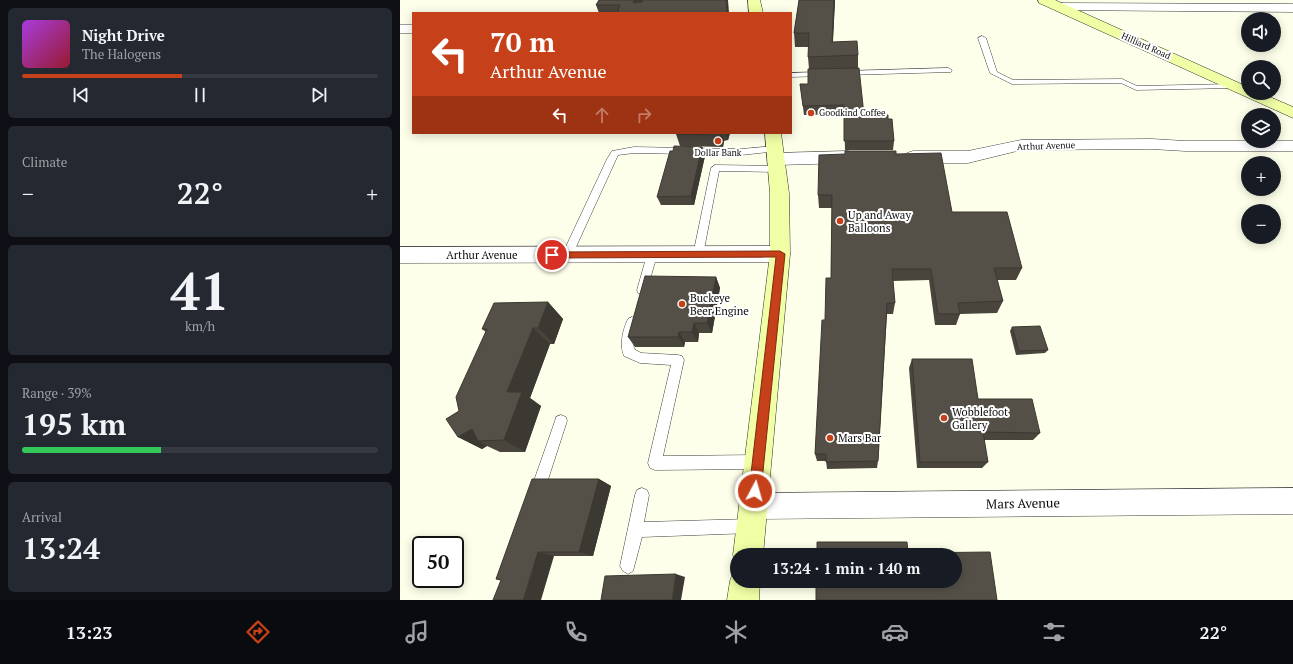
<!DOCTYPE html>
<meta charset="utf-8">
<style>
:root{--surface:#171b24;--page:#242831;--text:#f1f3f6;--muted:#9ea1a6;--line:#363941;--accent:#c64019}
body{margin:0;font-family:"PT Serif",serif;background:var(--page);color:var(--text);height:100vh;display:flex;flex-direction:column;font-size:15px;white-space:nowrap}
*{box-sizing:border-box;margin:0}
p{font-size:13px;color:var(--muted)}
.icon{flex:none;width:22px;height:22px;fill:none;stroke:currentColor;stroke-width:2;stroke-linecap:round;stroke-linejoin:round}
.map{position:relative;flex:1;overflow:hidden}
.panel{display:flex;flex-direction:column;gap:8px;padding:8px;background:#0d0f14;width:400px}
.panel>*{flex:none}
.banner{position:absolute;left:12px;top:12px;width:380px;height:122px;border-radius:0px;box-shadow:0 2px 10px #0003;background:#c64019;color:#fff;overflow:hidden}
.buttons{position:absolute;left:841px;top:12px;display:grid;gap:8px}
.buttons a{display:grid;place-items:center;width:40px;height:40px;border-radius:50%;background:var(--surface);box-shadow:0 2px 10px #0003;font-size:20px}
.speed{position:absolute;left:12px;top:536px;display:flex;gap:8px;font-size:20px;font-weight:700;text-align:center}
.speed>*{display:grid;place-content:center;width:52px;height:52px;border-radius:50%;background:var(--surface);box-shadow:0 2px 10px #0003;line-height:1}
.speed .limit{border:2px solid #111;border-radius:6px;background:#fff;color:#111}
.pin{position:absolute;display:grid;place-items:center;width:34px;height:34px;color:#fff;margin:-17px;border:2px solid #fff;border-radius:50%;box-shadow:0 1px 4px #0007}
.me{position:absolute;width:44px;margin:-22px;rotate:6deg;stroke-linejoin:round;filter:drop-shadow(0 0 3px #0008)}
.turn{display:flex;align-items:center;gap:14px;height:84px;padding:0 12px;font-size:18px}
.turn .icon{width:52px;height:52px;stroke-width:2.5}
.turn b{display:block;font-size:28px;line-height:34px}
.lanes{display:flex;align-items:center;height:38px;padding:0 12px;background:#0003;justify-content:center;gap:20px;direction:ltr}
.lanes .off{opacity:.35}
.big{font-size:30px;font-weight:700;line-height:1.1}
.panel .tile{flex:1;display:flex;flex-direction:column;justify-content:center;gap:6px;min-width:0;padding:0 14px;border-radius:6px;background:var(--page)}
.panel .dial{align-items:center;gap:0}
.dial b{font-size:52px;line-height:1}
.song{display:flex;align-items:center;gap:12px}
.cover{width:48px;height:48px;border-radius:6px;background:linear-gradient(135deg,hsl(280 70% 55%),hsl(350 70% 35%))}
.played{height:4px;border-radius:2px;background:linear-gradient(90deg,var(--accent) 45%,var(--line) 45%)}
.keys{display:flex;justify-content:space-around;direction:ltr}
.heat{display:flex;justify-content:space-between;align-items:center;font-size:22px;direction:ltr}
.charge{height:6px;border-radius:3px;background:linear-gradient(90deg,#34c759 39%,var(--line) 0)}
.trip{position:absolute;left:330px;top:548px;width:232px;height:40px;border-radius:20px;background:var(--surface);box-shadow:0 2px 10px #0003;font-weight:700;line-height:40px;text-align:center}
.tab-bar{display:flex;height:64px;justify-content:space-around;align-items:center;background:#090b0e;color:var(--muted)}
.tab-bar .icon{width:28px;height:28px}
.tab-bar .on{color:var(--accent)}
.tab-bar b{font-size:18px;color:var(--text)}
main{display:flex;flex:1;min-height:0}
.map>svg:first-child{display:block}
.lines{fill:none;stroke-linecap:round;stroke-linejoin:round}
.lane-casing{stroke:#3e3e3e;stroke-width:1}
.street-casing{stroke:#3e3e3e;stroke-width:1}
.secondary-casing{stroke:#2d2d2d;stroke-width:1}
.lane{fill:#fff;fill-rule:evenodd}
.street{fill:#fff;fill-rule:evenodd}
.secondary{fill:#f0ffa5;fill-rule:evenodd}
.wall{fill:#49453d}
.shaded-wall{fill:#3c3832}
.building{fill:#555047;stroke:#3c3832}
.route{fill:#c64019;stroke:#812a10}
.poi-dot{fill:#c64019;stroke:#fff;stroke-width:1.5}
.labels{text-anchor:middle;stroke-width:4;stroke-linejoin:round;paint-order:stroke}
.far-street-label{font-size:9px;fill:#0b0b0b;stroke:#fff}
.far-poi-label{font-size:9px;fill:#0b0b0b;stroke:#fff;text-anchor:start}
.poi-label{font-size:11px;fill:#0b0b0b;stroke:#fff;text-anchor:start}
.street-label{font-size:11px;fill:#0b0b0b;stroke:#fff}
.near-street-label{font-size:13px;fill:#0b0b0b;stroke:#fff}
</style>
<main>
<section class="panel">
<div class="tile">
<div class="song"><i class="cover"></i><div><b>Night Drive</b><p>The Halogens</p></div></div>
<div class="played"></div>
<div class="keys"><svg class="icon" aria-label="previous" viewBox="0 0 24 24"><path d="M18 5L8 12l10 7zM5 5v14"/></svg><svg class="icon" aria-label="pause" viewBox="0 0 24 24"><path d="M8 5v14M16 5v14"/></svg><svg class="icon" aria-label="next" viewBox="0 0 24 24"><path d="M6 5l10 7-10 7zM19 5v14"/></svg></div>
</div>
<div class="tile"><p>Climate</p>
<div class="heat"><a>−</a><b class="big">22°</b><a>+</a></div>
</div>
<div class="tile dial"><b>41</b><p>km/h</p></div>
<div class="tile"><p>Range · 39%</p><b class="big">195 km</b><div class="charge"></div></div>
<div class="tile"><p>Arrival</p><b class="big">13:24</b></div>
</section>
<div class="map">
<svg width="893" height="600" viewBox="0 0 893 600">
<rect width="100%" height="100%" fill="#fdffea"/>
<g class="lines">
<defs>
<g id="lane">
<path d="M582,36L586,38L597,72L613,80L722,79L737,86L833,84L837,86L833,88L736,90L721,83L612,84L590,73L578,38Z"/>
<path d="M548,68L552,70L551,72L446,75L442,73L446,71Z"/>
<path d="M422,72L426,74L425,76L391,77V73Z"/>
<path d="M375,146L378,147L379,149L378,151L341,155L234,153L218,155L171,258H163L162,255L207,159L212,151L234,147L341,149Z"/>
<path d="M315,165L378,166L383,169L378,172L319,171L303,255L302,258H294L293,255L311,168Z"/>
<path d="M252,251L256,252L257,255L247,290L246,293L242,294L238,293L237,290L247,255L248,252Z"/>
<path d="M232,317L236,319L238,322L233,341L234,349L241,353L278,355L282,356L284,360L263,456L358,455L363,457L365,462L363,467L358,469L255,470L250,468L248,463L271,365L240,363L224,356C219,345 223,329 228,319Z"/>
<path d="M161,415L166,417L167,421L144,492L142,497L137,499L132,497L130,492L155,421L156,417Z"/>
<path d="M242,488L247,490L249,495L244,522L351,519L356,521L358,526L356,531L351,533L242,537L233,571L228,574L223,571L220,566L235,495L237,490Z"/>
</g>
<g id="street">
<path d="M659,3L893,4V12L655,10L653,7L655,4Z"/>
<rect x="0" y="25" width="13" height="8"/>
<path d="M752,139L785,141H893V151H785L752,149L621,150L568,163H513L507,161L505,157L507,153L513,151H568L621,140Z"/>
<path d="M448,151L454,153L456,157L454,161L448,163L377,165L371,163L369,159L371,155L377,153Z"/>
<path d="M380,246L387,249L390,254L387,259L380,262L0,263V247Z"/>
<path d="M893,488V514L354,519L344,516L341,506L344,496L354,493Z"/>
</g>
<g id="secondary">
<path d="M348,0H360L363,13H349Z"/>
<path d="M638,0H655L848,87V93H861L893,107V118L639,3Z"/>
<path d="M365,133H381L389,193L390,254L363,555H337V564L333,555L370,254V193Z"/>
<path d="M337,569V581H360L359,600H327L330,581L334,570Z"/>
</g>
</defs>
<!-- lane casing -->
<use href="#lane" class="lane-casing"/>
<!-- street casing -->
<use href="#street" class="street-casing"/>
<!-- secondary casing -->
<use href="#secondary" class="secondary-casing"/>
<!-- lane -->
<use href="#lane" class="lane"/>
<!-- street -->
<use href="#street" class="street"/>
<!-- secondary -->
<use href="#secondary" class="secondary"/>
</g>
<!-- wall -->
<g class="wall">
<path d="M199,0L329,13H199L196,5Z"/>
<path d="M399,0H435L433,42L458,55V68L464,115L488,119L494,141L493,150H445L444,114L404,115L400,84H408L409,69L408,57L409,47H395L394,33Z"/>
<path d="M276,133H330L328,140L324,141L323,147L280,146L276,134Z"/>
<path d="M302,147L305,156L294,205H261L257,197Z"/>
<path d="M496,154L552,212L622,268L616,280H597L603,301L597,313L560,314L556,325H535L529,280L493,281L495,303L493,314H487L478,461L477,468L427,469L426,461H417L415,454L425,320L431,278L432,208H419L418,195Z"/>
<path d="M316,277L320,288L312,333H299L298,342H285L284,347H235L228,337Z"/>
<path d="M148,302L163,319L154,344H150L130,398L141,406L125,452H100L87,446L82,449L58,437L59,411L86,332L82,329Z"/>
<path d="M612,327L648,350L645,353L616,355L610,331Z"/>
<path d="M512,359L578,399L640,433L633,440H584L588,462L582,468H517L509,368Z"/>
<path d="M199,479L211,486L193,556H154L101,580L96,579Z"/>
</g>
<!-- shaded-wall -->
<g class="shaded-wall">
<path d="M234,0H243L238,13L233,3Z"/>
<path d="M326,0H328L329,13H327Z"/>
<path d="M434,0H435L432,56V42Z"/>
<path d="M320,133H322L324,141L323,147L320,135Z"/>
<path d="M326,133H330L328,140Z"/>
<path d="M302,147L305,156L294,205L291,196Z"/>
<path d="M316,277L320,288L312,333L307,323Z"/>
<path d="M148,302L163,319L154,344L138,328Z"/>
<path d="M294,323L299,333L298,342L292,332Z"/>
<path d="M133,328L150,344L130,398L141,406L125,452L104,440L107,392Z"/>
<path d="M279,332L285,342L284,347L278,337Z"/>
<path d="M72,429L78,441L87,446L82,449L58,437Z"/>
<path d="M199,479L211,486L193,556L179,552Z"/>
<path d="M138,552L154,556L141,600H123Z"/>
<path d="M276,574L285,577L281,600H272Z"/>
</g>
<!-- building -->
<g class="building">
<path d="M199,0H234L233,3L242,2L243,0H326L327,13H217L220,5H196Z"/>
<path d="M399,0H434L432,42L457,41L458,55L408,57L409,33H394Z"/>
<path d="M459,68L464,115H488V119H492L494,141H444V105L403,106L400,84H408V69Z"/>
<path d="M276,133H320V135L276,134Z"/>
<path d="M274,146L302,147L291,196L257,197L270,151H273Z"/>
<path d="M445,151H496V154L541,153L552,212H607L622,268H594L603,301L558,303L560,314H538L531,269H492L495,303H487L478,461L426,462V454H415L422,320H425L426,278H431L432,195H418L419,155L445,154Z"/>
<path d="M245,276L316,277L307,323H294L292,332H279L278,337H228Z"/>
<path d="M148,302L138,328H133L107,392H122L104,440L78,441L72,429L58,437L46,419L59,411L56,397L87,329H82L94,303Z"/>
<path d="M640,326L648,350L619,351L612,327Z"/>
<path d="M512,359H572L578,399H632L640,433L583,432L588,462H520Z"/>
<path d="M132,479H199L179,552H138L123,600H93L101,580L96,579Z"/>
<path d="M417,542H507L508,553L590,552L597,600H416V581H555V555H417Z"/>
<path d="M276,574L272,600H201L205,576Z"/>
</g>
<!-- route -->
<path class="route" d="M380,251L385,254L361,491L359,495L355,497L351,495L349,491L376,257L152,258L148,255L152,252Z"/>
<!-- markers -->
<g class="poi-dot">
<circle cx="411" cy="113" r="4"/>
<circle cx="318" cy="141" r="4"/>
<circle cx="440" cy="221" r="4"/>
<circle cx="282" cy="304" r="4"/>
<circle cx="544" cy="418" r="4"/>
<circle cx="430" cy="438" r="4"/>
</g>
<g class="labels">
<!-- far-street labels -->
<g class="far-street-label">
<text transform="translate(746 46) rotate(24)" y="3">Hilliard Road</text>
<text transform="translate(646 146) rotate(-2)" y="3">Arthur Avenue</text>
</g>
<!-- far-poi labels -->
<g class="far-poi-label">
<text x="419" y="116">Goodkind Coffee</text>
<text x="318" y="156" text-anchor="middle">Dollar Bank</text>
</g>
<!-- poi labels -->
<g class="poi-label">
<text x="448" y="219">Up and Away<tspan x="448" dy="13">Balloons</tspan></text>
<text x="290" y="302">Buckeye<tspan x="290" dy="13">Beer Engine</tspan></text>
<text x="552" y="416">Wobblefoot<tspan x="552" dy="13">Gallery</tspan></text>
<text x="438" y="442">Mars Bar</text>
</g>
<!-- street labels -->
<g class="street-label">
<text x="82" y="259">Arthur Avenue</text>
</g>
<!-- near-street labels -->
<g class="near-street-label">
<text transform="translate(623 503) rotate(-1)" y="5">Mars Avenue</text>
</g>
</g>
</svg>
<div class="buttons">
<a><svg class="icon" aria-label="sound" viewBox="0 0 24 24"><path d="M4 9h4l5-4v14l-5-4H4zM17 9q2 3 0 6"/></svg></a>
<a><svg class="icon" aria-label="search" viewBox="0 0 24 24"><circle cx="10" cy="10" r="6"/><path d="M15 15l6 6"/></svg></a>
<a><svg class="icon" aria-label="layers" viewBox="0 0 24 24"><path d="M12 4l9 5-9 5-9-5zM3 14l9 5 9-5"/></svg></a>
<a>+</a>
<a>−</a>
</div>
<div class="speed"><div class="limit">50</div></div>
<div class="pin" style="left:152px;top:255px;background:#d93025"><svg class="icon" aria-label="arrive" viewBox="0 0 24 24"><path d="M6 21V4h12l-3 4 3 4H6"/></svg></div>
<svg class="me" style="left:355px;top:491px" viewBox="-20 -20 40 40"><circle r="17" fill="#c64019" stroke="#fff" stroke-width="3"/><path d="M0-11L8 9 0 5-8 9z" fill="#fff"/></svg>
<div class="trip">13:24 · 1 min · 140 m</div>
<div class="banner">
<div class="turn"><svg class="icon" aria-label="left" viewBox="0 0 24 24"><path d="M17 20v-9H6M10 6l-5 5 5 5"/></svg><div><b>70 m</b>Arthur Avenue</div></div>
<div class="lanes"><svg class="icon" aria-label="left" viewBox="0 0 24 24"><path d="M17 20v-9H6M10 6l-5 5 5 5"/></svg><svg class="icon off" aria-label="ahead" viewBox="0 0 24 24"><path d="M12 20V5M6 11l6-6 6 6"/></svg><svg class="icon off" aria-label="right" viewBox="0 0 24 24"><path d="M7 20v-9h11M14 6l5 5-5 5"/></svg></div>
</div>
</div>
</main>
<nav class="tab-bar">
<b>13:23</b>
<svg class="icon on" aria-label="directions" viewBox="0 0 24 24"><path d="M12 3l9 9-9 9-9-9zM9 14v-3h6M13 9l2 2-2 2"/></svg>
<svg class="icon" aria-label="music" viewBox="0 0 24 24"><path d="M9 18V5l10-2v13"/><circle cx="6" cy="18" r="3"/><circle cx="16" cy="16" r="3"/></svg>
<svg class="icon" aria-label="phone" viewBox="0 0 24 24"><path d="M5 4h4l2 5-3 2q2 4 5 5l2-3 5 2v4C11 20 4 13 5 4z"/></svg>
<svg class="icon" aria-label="climate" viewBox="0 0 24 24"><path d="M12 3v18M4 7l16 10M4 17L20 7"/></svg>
<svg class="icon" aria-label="car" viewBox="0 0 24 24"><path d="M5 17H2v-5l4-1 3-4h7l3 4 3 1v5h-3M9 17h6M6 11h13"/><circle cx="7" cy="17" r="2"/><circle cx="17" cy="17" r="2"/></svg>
<svg class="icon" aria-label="filters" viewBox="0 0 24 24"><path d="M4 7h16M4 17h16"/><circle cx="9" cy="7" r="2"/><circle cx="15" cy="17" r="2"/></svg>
<b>22°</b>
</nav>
